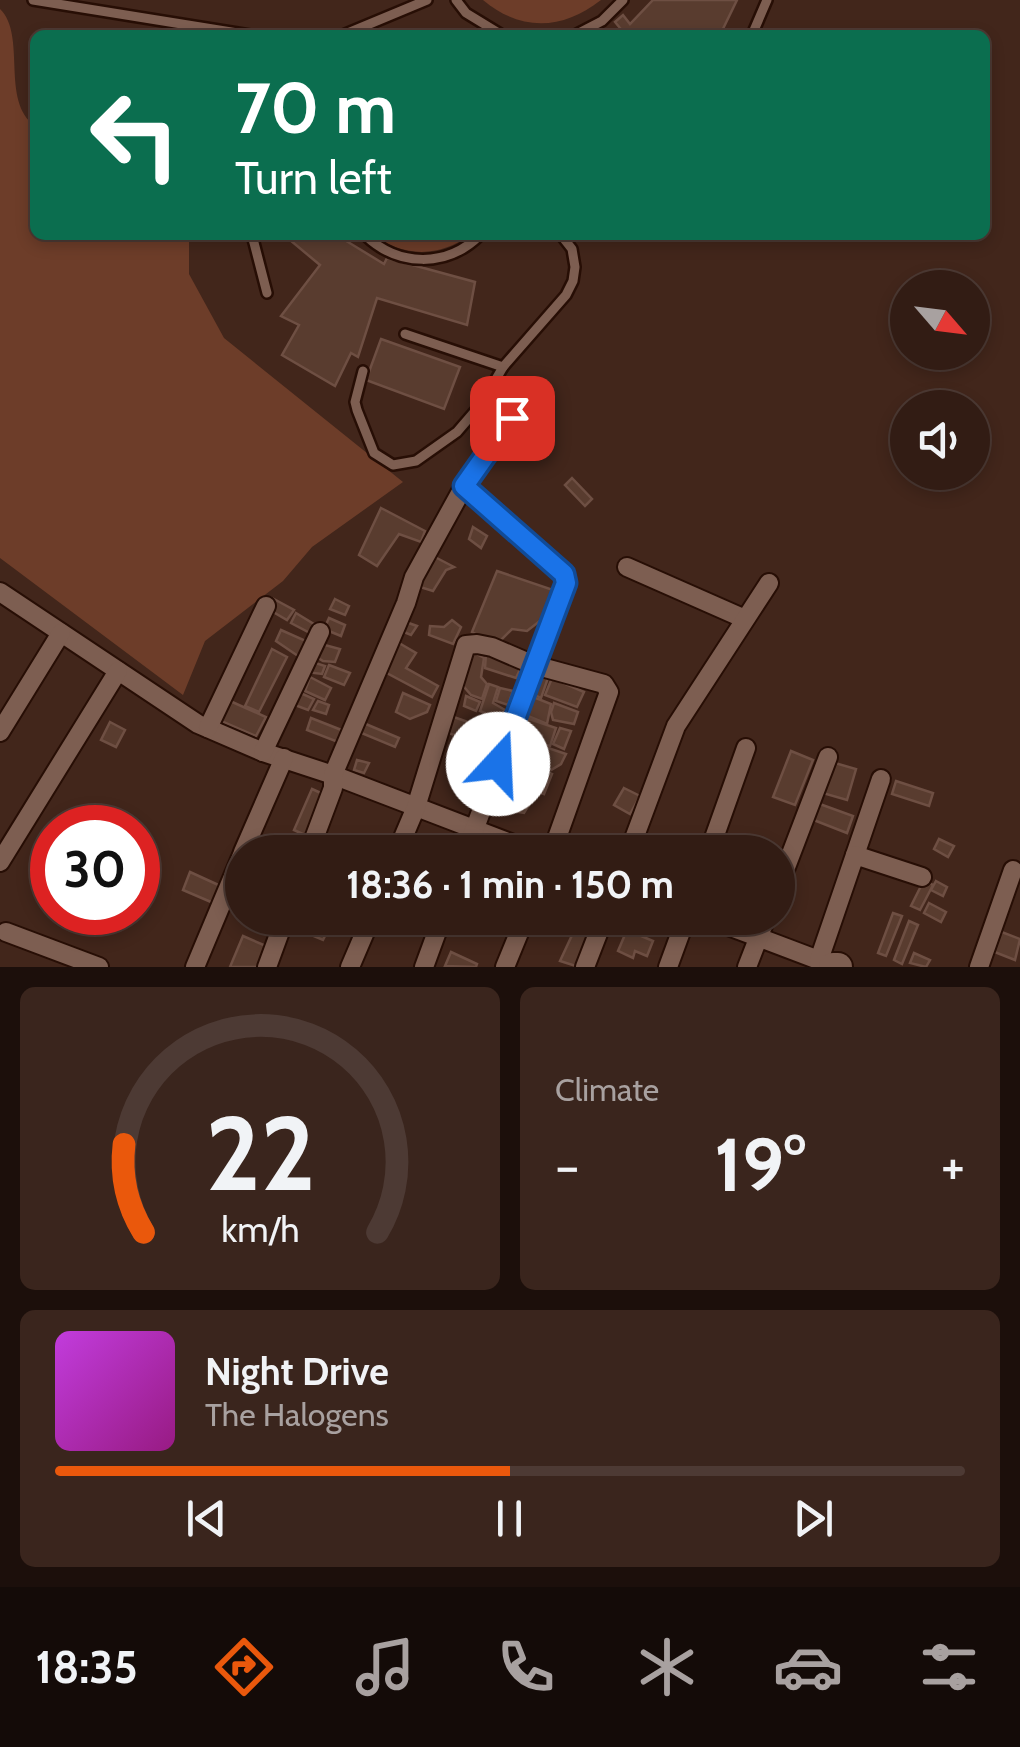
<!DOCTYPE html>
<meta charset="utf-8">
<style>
:root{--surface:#321c14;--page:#3a251d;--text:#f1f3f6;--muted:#a8a1a0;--line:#4d3a34;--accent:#ea580c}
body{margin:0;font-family:Cabin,sans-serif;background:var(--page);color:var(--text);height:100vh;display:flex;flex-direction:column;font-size:38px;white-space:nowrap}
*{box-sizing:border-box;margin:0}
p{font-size:32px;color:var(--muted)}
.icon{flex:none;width:55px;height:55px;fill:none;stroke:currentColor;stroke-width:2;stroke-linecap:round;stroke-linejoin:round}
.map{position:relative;height:967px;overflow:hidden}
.sheet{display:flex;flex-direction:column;gap:20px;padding:20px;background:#1c0f0b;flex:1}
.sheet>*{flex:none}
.guide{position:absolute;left:30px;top:30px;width:960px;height:210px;border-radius:15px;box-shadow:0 5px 15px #0003,0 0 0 2px var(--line);background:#0b6e4f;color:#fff;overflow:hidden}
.needle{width:65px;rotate:118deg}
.fabs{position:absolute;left:890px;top:270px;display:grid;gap:20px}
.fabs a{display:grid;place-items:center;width:100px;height:100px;border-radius:50%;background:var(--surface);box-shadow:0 5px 15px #0003,0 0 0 2px var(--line);font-size:50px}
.speed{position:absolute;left:30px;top:805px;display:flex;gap:20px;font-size:50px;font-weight:700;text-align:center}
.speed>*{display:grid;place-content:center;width:130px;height:130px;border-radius:50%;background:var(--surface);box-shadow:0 5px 15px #0003,0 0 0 2px var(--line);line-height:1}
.speed .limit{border:15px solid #d22;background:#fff;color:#111}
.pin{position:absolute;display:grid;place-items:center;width:85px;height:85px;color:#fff;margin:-42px;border-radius:20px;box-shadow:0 5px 15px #0006}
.me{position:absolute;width:110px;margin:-55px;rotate:20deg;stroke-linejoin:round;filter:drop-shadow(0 0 8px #0008)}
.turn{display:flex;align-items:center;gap:35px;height:210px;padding:0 40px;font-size:45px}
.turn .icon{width:130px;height:130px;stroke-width:2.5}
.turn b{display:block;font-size:70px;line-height:85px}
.big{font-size:75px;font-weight:700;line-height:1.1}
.sheet .widget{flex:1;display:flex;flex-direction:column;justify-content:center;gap:15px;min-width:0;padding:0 35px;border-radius:15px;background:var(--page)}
.sheet .dial{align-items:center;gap:0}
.dial svg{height:260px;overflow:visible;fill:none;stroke:var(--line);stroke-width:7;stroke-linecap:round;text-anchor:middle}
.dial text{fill:var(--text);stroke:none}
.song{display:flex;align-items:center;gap:30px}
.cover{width:120px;height:120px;border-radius:15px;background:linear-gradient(135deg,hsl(290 70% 55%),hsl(310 70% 35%))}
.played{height:10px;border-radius:5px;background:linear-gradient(90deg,var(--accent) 50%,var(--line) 50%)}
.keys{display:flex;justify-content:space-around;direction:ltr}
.heat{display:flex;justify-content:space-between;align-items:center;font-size:55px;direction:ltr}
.sheet .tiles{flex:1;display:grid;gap:20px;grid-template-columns:1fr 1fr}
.widget:last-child{grid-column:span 2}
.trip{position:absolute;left:225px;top:835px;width:570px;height:100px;border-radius:50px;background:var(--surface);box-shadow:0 5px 15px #0003,0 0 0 2px var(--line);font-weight:700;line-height:100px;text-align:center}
.menu{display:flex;height:160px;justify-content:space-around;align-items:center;background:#140b08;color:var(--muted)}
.menu .icon{width:70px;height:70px}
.menu .current{color:var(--accent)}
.menu b{font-size:45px;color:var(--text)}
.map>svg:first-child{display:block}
.green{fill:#6d3d29}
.building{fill:#593c2f;stroke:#6e4f43;stroke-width:2.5}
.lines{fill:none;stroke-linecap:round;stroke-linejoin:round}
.lane-casing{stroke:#270e05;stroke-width:14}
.street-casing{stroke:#270e05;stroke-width:22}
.secondary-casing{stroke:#270e05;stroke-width:32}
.lane{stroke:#7d5e51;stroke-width:9}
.street{stroke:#7d5e51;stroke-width:18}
.secondary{stroke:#7d5e51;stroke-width:28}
.route-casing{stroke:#114b97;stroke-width:25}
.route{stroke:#1a73e8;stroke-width:18}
</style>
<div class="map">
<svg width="1020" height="967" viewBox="0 0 1020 967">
<rect width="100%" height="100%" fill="#42261b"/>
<!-- green -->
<g class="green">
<path d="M483,0H601C563,30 521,32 483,0Z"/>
<path d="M0,9C27,35 0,101 35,126V235H189V274L224,338L403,482L312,547L283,581L205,641L183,695L0,558Z"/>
<path d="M374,235H470C440,257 404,258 374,235Z"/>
</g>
<!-- building -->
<g class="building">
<path d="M653,0H737L720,35H612L620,28L615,22L623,15L630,24Z"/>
<path d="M284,235H346L343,239L384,264L387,258L475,282L467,325L377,298L358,357L351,353L335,386L282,355L299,325L281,316L320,265Z"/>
<path d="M381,339L460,367L444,409L366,380Z"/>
<path d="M572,478L592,499L585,506L565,485Z"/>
<path d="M381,508L425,531L421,542L399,534L377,566L359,555Z"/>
<path d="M473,527L487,536L481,548L469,539Z"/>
<path d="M433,556L454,567L446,570L433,591L420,587Z"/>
<path d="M497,571L556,591L545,617L527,631L512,629L496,645L472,632Z"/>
<path d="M272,598L294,610L287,620L268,609Z"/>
<path d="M335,599L349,606L345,615L330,609Z"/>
<path d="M296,613L317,626L312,634L291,623Z"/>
<path d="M329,618L345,625L341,636L324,629Z"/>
<path d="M452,620L461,627L453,644L429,635L430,626L444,627Z"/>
<path d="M403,621L417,626L411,635L399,630Z"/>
<path d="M281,630L306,641L298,656L276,641Z"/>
<path d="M399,643L416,653L406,668L438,686L432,697L383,671Z"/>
<path d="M321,644L340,649L335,662L323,661L315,656Z"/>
<path d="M272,649L287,657L259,712L245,706Z"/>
<path d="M471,651L484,658L481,677L487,684L482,699L471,695L459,681Z"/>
<path d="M486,654L521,667L516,678L485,668Z"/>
<path d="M309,661L325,666L322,674L306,672Z"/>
<path d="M329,665L350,673L344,685L324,677Z"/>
<path d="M538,674L548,678L541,698L531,693Z"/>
<path d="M310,677L331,688L325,700L305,691Z"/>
<path d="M552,678L584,692L577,707L545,695Z"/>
<path d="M489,684L498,687L493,703L505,710L501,720L480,711Z"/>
<path d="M500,688L513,691L508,705L496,701Z"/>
<path d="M296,691L314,699L308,710L292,704Z"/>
<path d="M403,693L430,705L427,712L410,719L396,712Z"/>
<path d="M528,695L551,704L547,724L523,714Z"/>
<path d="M466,696L480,702L476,711L464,706Z"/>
<path d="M230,701L266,717L256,736L221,721Z"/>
<path d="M318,701L329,705L326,714L313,710Z"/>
<path d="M554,703L578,712L574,724L553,720L551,712Z"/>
<path d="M448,715L468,722L462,738L443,731Z"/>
<path d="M523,717L556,728L550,746L542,744V735L517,727Z"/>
<path d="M311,718L344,731L338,742L307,730Z"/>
<path d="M110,722L125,730L116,747L101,740Z"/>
<path d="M361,722L399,738L395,747L359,732Z"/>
<path d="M560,728L571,731L564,749L553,744Z"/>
<path d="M536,744L566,754L561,764L551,770L531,762Z"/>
<path d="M791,751L813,760L795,805L773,797Z"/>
<path d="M357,760L369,763L364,773L354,770Z"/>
<path d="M828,761L856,769L847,800L819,792Z"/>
<path d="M529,765L552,774L544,794L522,785Z"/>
<path d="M896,781L933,793L929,806L892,794Z"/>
<path d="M624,788L640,796L630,814L614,805Z"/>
<path d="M312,789L323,794L305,835L294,830Z"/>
<path d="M518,799L529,805L524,813L506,810L509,802Z"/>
<path d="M817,803L853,816L847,833L811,819Z"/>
<path d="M939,839L954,846L948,857L934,849Z"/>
<path d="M344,844L364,852H340Z"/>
<path d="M190,872L225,888L218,905L183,890Z"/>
<path d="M924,880L933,885L920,910L911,906Z"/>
<path d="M936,881L947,887L943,896L931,890Z"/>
<path d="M929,903L946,912L941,922L924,913Z"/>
<path d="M893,913L902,916L886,956L878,953Z"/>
<path d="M317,918H334L323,940L309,934Z"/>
<path d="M909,921L918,925L902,964L894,960Z"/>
<path d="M627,930L653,941L647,956L635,951L633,958L618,951Z"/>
<path d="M574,931L592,939L579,967L560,961Z"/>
<path d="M999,931L1020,939L1015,960L992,951Z"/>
<path d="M243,936L266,946L257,967H230Z"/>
<path d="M451,952L477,964L476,967L445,966Z"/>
<path d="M914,953L930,960L926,967L910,963Z"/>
</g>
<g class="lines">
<defs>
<g id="lane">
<path d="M33,0L250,35"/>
<path d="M456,0L466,13L502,35"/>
<path d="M343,35L427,0"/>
<path d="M575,35L602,21L623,0"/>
<path d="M752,35L767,0"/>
<path d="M252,235L267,293"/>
<path d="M365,235C398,267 447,268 480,235"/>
<path d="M405,334L503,367"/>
<path d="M363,371L355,402L357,410L374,453L393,465L416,461L457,432L482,403L503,367L566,295L573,281L575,267L572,249L561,235"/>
</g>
<g id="street">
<path d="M464,486L511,418"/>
<path d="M627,567L745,619"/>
<path d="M0,592L198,724L263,752L333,775L534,852"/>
<path d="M208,728L266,606"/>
<path d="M0,732L61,633"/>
<path d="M263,752L320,632"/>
<path d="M243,852L284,758"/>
<path d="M309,852L333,788V775L406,603L414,577L464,486L564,574L566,583L466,852"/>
<path d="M397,852L416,807L466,645L477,644L492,647L534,665L604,684L609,692L552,852"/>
<path d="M629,852L676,726L769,583"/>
<path d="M709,852L746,748"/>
<path d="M855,855L881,779"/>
<path d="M0,862L118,671"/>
<path d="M778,888L828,757"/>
<path d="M707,918L829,964"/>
<path d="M6,932L99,967"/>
<path d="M819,960L855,855L922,877"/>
<path d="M195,967L242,855"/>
<path d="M267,967L285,918"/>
<path d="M350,967L371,918"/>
<path d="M424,967L442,918"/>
<path d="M505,967L525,918"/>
<path d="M585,967L604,918"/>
<path d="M668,967L686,918"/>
<path d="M747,967L766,918"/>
<path d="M979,967L1013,870"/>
</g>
<path id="secondary" d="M833,967H838"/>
</defs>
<!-- lane casing -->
<use href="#lane" class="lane-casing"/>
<!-- street casing -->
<use href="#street" class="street-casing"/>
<!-- secondary casing -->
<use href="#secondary" class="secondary-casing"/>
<!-- lane -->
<use href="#lane" class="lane"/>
<!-- street -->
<use href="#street" class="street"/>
<!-- secondary -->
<use href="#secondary" class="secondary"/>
</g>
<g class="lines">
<defs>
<path id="route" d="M498,764L566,583L564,574L464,486L512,418"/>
</defs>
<!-- route casing -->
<use href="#route" class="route-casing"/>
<!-- route -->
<use href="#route" class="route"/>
</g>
</svg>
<div class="fabs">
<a><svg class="needle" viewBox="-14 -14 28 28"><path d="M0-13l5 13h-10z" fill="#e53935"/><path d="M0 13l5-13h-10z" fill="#a8a1a0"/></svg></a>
<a><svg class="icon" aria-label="sound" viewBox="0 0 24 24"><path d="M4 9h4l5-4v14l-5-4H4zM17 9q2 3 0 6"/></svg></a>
</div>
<div class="speed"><div class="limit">30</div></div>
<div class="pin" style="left:512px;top:418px;background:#d93025"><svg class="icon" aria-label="arrive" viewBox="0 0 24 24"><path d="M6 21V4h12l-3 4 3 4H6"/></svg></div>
<svg class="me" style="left:498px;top:764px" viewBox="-20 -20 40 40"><circle r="19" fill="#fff"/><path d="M0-13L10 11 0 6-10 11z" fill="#1a73e8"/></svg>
<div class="trip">18:36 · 1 min · 150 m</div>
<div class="guide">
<div class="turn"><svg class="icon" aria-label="left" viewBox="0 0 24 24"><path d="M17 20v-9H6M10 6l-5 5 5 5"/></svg><div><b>70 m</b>Turn left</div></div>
</div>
</div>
<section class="sheet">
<div class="tiles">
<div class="widget dial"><svg viewBox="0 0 100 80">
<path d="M14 69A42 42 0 1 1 86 69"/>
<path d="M14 69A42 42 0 0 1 8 42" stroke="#ea580c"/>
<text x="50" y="56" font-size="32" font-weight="700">22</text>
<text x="50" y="72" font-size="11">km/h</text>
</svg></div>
<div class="widget"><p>Climate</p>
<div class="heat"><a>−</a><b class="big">19°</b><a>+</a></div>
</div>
<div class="widget">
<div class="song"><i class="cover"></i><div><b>Night Drive</b><p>The Halogens</p></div></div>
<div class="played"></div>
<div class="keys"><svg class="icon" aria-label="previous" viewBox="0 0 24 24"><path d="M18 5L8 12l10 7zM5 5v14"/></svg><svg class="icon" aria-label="pause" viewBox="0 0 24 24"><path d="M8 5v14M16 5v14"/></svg><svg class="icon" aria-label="next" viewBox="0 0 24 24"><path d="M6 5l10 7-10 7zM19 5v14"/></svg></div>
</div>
</div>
</section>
<nav class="menu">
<b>18:35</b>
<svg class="icon current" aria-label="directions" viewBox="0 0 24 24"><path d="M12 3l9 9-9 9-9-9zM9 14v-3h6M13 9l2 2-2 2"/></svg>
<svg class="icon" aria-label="music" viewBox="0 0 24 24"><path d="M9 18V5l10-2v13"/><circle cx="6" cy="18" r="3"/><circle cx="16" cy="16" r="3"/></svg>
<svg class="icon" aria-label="phone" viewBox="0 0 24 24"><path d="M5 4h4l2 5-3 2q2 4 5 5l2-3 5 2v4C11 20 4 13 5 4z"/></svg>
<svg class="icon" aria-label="climate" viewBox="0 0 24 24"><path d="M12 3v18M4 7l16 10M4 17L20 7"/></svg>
<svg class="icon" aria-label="car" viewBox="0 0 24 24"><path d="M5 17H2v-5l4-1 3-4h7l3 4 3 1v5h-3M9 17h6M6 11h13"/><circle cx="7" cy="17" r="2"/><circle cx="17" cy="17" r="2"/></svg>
<svg class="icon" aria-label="filters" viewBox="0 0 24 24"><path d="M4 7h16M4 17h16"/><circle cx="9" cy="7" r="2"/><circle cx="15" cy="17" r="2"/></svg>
</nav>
